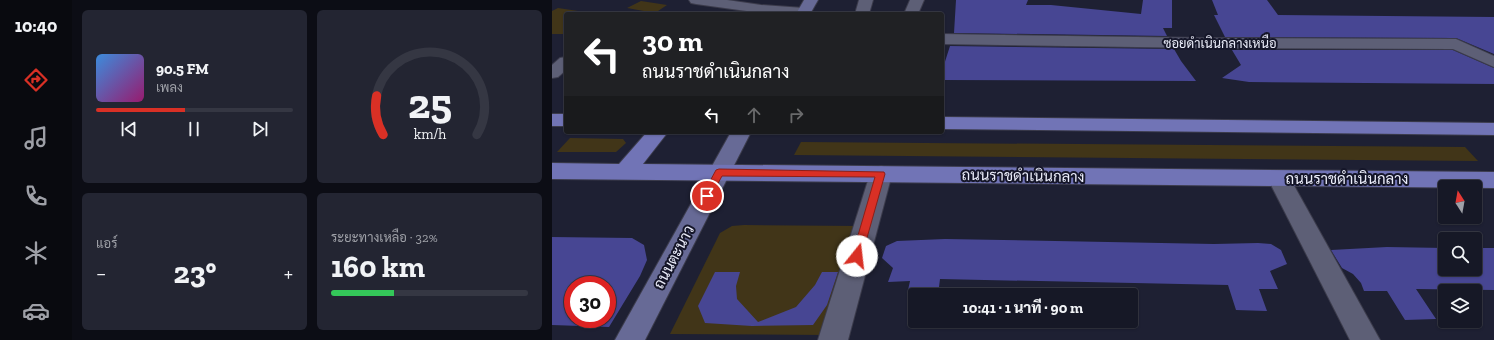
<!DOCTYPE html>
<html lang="th">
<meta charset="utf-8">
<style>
:root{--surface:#161826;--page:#232532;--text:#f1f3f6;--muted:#9ea0a7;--line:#353743;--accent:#d93025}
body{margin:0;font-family:"Zilla Slab",Sarabun,serif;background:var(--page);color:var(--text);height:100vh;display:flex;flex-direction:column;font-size:15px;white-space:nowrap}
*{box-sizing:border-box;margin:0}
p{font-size:13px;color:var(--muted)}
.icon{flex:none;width:22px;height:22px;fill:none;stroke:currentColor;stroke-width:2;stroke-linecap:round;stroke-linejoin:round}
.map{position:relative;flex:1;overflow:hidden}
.side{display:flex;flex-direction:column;gap:10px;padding:10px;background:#0c0d15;width:480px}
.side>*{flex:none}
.banner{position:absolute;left:12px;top:12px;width:380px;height:122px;border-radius:4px;box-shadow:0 1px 3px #0004,0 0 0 1px var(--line);background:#202124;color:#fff;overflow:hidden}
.needle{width:26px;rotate:349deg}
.tools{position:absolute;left:886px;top:180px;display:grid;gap:8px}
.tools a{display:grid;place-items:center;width:44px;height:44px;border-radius:4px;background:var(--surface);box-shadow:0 1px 3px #0004,0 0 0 1px var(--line);font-size:20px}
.speed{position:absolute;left:12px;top:276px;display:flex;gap:8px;font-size:20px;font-weight:700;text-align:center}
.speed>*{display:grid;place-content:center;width:52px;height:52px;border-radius:50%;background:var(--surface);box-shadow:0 1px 3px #0004,0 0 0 1px var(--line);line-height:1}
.speed .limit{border:6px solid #d22;background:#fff;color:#111}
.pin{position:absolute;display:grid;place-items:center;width:34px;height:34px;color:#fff;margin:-17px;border:2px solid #fff;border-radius:50%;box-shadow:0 1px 4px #0007}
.me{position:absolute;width:44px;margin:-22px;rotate:16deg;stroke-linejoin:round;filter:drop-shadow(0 0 3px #0008)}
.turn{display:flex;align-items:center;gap:14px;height:84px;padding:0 12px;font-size:18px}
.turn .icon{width:52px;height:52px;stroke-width:2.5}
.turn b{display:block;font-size:28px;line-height:34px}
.lanes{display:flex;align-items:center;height:38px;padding:0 12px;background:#0003;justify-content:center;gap:20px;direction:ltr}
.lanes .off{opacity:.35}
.big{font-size:30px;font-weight:800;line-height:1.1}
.side .widget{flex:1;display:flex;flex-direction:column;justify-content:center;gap:6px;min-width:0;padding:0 14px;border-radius:6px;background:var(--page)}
.side .dial{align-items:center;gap:0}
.dial svg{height:104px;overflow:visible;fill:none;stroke:var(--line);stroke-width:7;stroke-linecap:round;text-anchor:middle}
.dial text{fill:var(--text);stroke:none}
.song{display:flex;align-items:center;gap:12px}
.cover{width:48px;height:48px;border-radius:6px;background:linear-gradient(135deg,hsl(210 70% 55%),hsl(320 70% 35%))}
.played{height:4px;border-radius:2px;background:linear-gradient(90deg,var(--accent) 45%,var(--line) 45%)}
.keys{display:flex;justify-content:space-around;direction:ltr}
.heat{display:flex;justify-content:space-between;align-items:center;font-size:22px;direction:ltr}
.charge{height:6px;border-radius:3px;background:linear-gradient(90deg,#34c759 32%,var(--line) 0)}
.side .tiles{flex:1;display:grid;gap:10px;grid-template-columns:repeat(2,1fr)}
.trip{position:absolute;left:356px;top:288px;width:230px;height:40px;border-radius:4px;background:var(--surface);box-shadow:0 1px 3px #0004,0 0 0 1px var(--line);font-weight:800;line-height:40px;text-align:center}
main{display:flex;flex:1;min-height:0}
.tab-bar{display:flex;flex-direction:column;width:72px;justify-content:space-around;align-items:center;background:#090a0f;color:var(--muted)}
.tab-bar .icon{width:28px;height:28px}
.tab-bar .selected{color:var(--accent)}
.tab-bar b{font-size:18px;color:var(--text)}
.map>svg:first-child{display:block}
.green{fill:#413518}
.building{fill:#474693;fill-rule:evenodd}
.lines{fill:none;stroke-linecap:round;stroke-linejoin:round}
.street-casing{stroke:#3b3b4b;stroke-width:2}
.secondary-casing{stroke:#3b3b4b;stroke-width:2}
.primary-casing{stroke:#3b3b4b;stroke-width:2}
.street{fill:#5d5f76;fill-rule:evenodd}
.secondary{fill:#676a96;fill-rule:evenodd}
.primary{fill:#7174b6;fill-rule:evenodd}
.route{fill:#d93025;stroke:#8d1f18}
.labels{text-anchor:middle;stroke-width:4;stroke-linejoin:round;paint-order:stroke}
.far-street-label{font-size:13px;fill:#ebedfa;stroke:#151629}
.street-label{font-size:15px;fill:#ebedfa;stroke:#151629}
</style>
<main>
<nav class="tab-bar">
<b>10:40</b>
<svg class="icon selected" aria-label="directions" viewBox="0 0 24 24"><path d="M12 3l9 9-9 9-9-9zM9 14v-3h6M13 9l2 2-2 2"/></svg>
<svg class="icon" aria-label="music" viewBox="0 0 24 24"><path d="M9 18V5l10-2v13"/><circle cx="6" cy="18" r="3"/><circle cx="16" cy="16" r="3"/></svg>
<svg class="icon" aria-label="phone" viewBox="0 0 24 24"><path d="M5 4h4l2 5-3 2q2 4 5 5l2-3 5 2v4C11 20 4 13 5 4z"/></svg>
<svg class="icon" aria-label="climate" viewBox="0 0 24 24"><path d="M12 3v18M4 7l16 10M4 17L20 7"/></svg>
<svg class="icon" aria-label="car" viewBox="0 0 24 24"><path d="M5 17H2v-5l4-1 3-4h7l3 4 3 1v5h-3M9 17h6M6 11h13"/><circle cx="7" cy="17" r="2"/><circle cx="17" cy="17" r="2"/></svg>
</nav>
<section class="side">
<div class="tiles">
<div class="widget">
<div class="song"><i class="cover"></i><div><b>90.5 FM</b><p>เพลง</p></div></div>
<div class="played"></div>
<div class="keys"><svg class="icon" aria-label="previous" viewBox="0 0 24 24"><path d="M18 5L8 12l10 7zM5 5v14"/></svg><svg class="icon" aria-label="pause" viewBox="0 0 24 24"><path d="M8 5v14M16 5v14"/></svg><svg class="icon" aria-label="next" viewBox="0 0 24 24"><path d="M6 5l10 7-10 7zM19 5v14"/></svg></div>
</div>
<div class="widget dial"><svg viewBox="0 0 100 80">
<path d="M14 69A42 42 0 1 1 86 69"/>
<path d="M14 69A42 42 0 0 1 9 39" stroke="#d93025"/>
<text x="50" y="56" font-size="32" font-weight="700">25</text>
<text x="50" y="72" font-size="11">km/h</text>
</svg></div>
<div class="widget"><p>แอร์</p>
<div class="heat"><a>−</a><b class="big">23°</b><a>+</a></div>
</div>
<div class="widget"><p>ระยะทางเหลือ · 32%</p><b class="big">160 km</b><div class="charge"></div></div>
</div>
</section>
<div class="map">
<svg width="942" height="340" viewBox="0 0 942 340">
<rect width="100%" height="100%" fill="#1e2033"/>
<!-- green -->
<g class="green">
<path d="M89,1L115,5L103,13L75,8Z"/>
<path d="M6,8L46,14H14V34H0V11Z"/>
<path d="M18,138L71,139L74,143L64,152H5Z"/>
<path d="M249,142L913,147L926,161L242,155Z"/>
<path d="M192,225L308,226L274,335L118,334L168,233L180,226Z"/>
</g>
<!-- building -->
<g class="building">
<path d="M404,0H476L474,5H499L589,14L591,0H620V28H611L615,36L402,33Z"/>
<path d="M660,0H715L726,15L942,17V54L904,38L673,37L662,15H666Z"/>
<path d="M398,46L622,49L629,61L644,81L390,80V71Z"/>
<path d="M680,50H901L942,68V84L697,82L670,78L689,65Z"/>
<path d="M0,237L80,238L92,245L95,260L88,276L57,327L0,325ZM21,285H55V319H21Z"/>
<path d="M393,239L662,244L706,243L719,244L729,250L735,264L718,271L726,289H707L715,311L684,310L676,285L388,279L386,295H355L358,281L336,282L341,268L330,258L334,246L345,241Z"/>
<path d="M835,247L893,248V269H923V248H942V290L864,289L884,319L853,320L835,291H812L809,283L801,274L790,268L779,250Z"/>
<path d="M163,272H188L184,286L185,299L206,322L244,307L263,285L270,272H286L275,305L261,325L200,326L153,323L146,306Z"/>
</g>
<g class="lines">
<defs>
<g id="street">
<path d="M137,0H175L209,5L252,8L257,9L259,12L258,14L209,13L144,4L139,3Z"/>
<path d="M307,0H321L317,14H303Z"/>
<path d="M358,0H372L366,14H352Z"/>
<path d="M390,34L653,38L904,39L942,56V67L901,49L653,48L390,44Z"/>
<path d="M14,57V70L6,77L0,78V65L8,58Z"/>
<path d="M329,166L337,169L340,174L296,340H266L318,174L321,169Z"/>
<path d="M727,171L735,173L828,340H798L716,179L719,173Z"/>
</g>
<g id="secondary">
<path d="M252,0H266L258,14H244Z"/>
<path d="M179,132H199L93,340H63Z"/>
</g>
<g id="primary">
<rect x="0" y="114" width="14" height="12"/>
<path d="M390,117L942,123V135L390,129Z"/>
<path d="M95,132H116L91,164L942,172V188L0,179V163L67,164Z"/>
</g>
</defs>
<!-- street casing -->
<use href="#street" class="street-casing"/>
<!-- secondary casing -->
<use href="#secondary" class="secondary-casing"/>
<!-- primary casing -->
<use href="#primary" class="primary-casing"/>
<!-- street -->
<use href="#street" class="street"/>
<!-- secondary -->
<use href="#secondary" class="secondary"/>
<!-- primary -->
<use href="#primary" class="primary"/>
</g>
<!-- route -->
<path class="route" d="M167,169L332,172L333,174L309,259L305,260L301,259L300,256L323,177L170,176L158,198H151L150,196L164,170Z"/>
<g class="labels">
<!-- far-street labels -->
<g class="far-street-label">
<text x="668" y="48">ซอยดำเนินกลางเหนือ</text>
</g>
<!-- street labels -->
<g class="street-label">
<text transform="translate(471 176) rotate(1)" y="5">ถนนราชดำเนินกลาง</text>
<text x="795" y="184">ถนนราชดำเนินกลาง</text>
<text transform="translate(122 257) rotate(-62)" y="5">ถนนตะนาว</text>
</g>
</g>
</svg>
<div class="tools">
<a><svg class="needle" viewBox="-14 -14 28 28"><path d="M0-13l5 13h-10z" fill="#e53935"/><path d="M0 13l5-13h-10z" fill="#9ea0a7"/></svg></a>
<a><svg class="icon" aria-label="search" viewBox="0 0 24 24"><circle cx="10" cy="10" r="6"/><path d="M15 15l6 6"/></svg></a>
<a><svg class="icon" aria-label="layers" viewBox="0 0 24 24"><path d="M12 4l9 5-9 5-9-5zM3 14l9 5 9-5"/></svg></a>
</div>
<div class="speed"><div class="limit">30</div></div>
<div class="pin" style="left:155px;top:196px;background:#d93025"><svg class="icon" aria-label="arrive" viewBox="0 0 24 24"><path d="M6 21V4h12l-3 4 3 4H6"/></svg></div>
<svg class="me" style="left:305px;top:256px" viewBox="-20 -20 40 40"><circle r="19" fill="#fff"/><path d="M0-13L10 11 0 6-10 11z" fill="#d93025"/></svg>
<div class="trip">10:41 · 1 นาที · 90 m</div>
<div class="banner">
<div class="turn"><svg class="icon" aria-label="left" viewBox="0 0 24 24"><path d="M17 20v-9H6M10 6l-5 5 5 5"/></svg><div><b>30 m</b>ถนนราชดำเนินกลาง</div></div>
<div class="lanes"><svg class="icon" aria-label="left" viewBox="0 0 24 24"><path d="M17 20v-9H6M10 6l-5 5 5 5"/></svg><svg class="icon off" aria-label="ahead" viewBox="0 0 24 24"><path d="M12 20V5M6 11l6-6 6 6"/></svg><svg class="icon off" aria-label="right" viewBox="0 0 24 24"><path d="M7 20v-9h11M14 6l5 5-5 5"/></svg></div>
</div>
</div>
</main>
